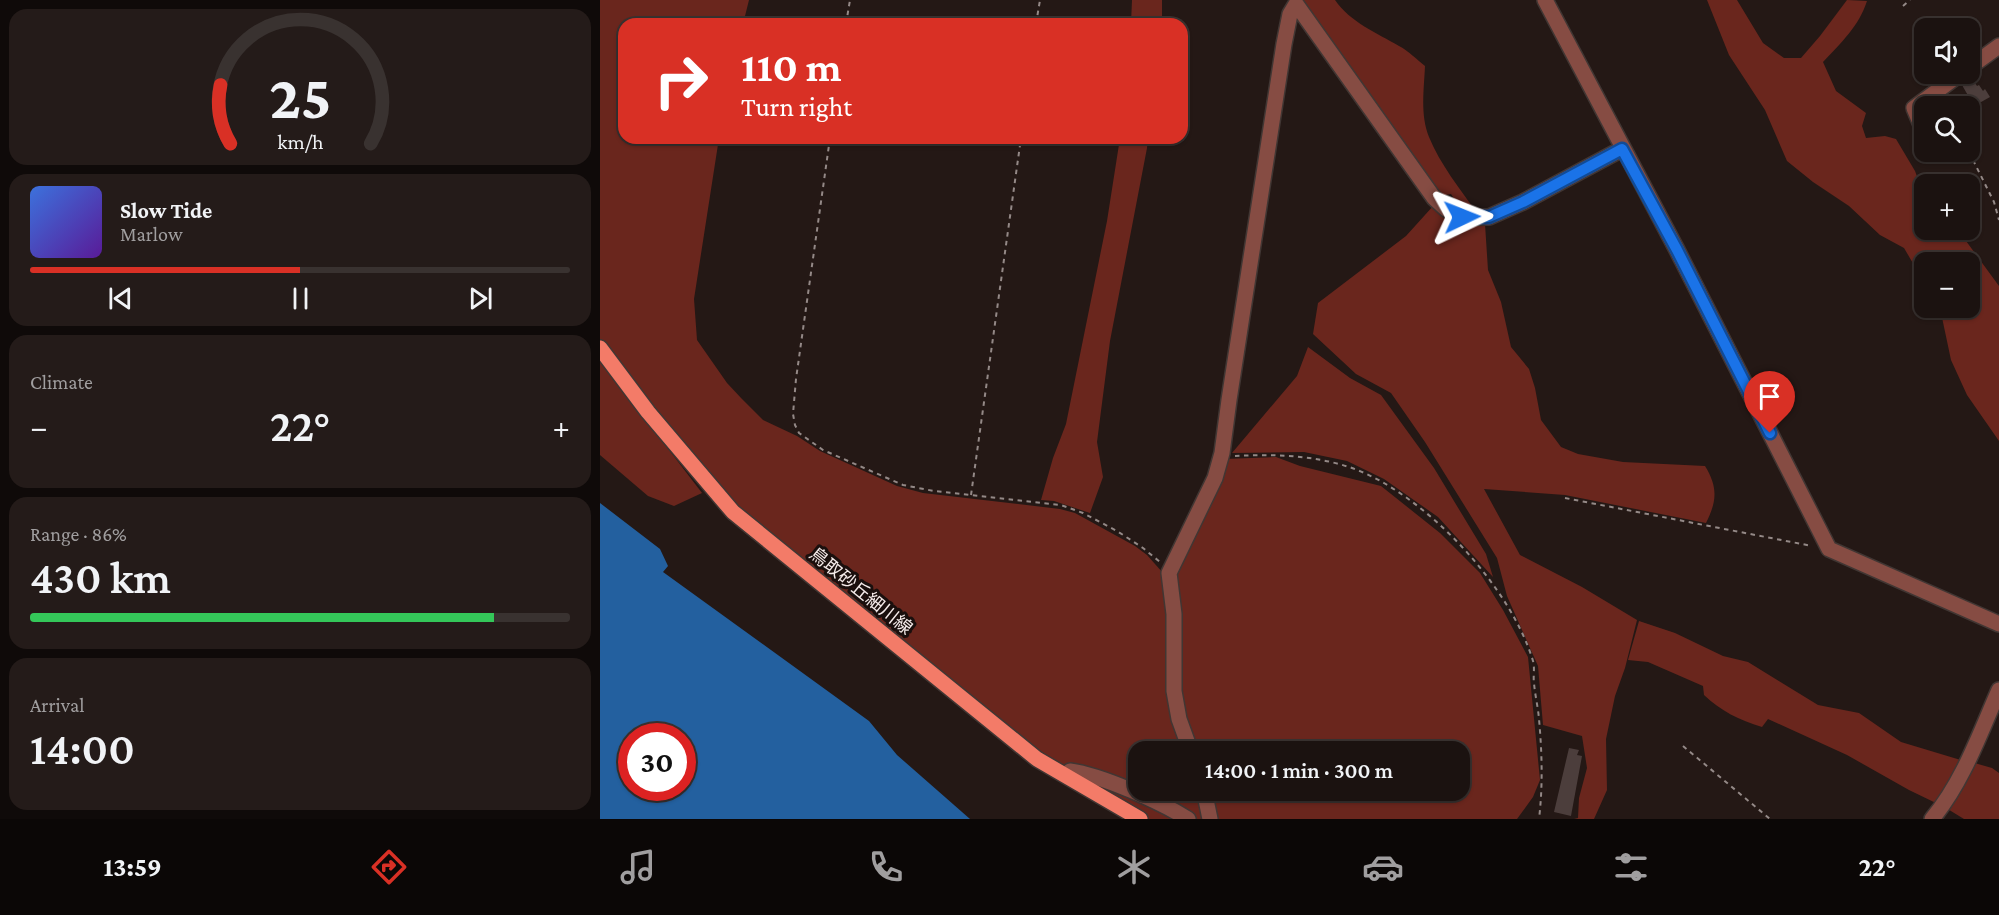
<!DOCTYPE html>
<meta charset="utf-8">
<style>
:root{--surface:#1b1210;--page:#241b19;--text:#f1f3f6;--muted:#a09e9f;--line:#393230;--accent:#d93025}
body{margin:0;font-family:"Crimson Pro","Noto Sans JP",serif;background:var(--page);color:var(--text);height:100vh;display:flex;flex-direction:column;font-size:22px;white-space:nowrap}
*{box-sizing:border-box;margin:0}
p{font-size:20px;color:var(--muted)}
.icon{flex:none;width:33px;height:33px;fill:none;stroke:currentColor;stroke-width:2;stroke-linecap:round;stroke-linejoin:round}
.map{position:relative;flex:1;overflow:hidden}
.sheet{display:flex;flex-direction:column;gap:9px;padding:9px;background:#0f0a09;width:600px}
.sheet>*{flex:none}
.top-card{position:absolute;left:18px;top:18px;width:570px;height:126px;border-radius:18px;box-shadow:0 2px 4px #0004,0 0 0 2px var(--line);background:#d93025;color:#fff;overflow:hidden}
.fabs{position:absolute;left:1314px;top:18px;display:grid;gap:12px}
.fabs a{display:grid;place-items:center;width:66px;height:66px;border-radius:12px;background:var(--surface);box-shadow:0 2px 4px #0004,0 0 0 2px var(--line);font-size:30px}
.speed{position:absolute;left:18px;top:723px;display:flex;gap:12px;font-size:30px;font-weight:700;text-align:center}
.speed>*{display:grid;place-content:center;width:78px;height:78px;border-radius:50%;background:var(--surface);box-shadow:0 2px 4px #0004,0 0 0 2px var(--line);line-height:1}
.speed .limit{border:9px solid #d22;background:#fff;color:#111}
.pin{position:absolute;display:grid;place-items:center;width:51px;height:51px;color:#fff;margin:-62px -26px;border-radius:50% 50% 50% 0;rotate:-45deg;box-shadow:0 0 6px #0007}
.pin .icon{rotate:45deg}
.me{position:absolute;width:66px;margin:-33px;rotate:88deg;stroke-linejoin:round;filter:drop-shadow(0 0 4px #0008)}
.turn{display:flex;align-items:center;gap:21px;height:126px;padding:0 24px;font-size:27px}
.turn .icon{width:78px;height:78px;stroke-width:2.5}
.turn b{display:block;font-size:42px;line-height:51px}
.big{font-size:45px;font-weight:600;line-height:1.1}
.sheet .card{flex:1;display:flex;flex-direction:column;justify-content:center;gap:9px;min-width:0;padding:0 21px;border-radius:18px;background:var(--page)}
.sheet .dial{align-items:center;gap:0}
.dial svg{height:156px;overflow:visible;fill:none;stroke:var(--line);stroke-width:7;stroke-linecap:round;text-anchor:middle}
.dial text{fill:var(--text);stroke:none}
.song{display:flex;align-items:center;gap:18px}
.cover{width:72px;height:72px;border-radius:9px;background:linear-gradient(135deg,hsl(220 70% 55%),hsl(270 70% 35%))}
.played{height:6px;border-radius:3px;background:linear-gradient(90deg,var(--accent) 50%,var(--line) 50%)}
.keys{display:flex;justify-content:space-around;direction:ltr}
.heat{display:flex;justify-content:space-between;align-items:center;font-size:33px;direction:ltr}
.charge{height:9px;border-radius:4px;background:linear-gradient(90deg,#34c759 86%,var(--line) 0)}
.trip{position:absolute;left:528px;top:741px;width:342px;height:60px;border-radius:18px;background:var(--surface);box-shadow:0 2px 4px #0004,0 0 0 2px var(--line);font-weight:600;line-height:60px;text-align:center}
.tab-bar{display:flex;height:96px;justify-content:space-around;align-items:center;background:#0b0706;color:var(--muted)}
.tab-bar .icon{width:42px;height:42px}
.tab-bar .on{color:var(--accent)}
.tab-bar b{font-size:27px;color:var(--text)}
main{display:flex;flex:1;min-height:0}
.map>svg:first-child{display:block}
.green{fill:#6a261d}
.water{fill:#23609f;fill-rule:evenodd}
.building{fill:#4c3e3c}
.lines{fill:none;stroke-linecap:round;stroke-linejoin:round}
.minor-casing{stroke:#413633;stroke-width:18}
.major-casing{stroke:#413633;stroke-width:18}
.path{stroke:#948987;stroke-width:2;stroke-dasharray:4.5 4.5;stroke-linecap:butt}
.minor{stroke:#864c43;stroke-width:15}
.major{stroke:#f37b68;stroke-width:15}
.route-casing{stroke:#114b97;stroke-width:15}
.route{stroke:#1a73e8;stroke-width:10}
.labels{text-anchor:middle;stroke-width:6;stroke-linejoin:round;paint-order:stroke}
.street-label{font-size:18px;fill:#f5ebea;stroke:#1a0f0d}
</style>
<main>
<section class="sheet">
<div class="card dial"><svg viewBox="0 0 100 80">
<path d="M14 69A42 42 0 1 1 86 69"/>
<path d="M14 69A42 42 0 0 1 9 39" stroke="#d93025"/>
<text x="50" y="56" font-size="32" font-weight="700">25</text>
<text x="50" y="72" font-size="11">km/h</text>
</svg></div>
<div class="card">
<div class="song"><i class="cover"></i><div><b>Slow Tide</b><p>Marlow</p></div></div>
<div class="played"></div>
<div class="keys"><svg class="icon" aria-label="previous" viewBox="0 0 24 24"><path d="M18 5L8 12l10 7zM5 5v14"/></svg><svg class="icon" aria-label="pause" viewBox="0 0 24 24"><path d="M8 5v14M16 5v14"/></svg><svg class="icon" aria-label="next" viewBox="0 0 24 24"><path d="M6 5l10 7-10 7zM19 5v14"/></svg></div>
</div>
<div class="card"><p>Climate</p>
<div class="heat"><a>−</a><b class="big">22°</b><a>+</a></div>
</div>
<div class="card"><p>Range · 86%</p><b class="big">430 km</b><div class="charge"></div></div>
<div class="card"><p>Arrival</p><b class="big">14:00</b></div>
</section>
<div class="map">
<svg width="1399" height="819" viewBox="0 0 1399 819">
<rect width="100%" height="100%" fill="#241815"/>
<!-- green -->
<g class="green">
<path d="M0,0H149L143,24H24V138H119L94,299L97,340L127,383L142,399L163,420L197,436L220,451L297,486L323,493L460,509L475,513L535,546L547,555L563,573L588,751L538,752V790L601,791L607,819H591L466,768L429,744L138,507L74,434L0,339Z"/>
<path d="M532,0H562V24H531Z"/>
<path d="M698,0H735C750,22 777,33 799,46C809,51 817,60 825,66C824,89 820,115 829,137C840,164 860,189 877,213L861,209L851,194L840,196Z"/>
<path d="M1107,0H1137L1163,43L1184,58H1201L1220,36L1247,0L1267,1C1259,26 1241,43 1223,62L1236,91L1266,113L1262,126L1266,138L1285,136L1296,139L1315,171L1324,195V230H1358L1399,286V441L1367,395L1351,360L1340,308H1370V262H1324V282L1304,248L1280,235L1249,206L1213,182L1187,161L1165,110L1129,55Z"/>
<path d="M520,138H548L547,148L510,341L497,442L503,477L490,513L454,501L441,500L453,458L466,424L507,221Z"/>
<path d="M834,205C853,219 861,227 885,224L888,270L901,302L911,347L929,369L935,388L941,420L961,447L978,454L1023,462L1105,466C1118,487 1117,501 1106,523L965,495L884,489L920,555L982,587L1037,620L1025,668L1015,696L1006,739L1007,790L994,819H974L978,818L979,798L987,768L982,736L943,725L938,666L907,596L897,558L825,442L791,393L756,374L713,334L718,303L806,236Z"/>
<path d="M708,347L750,378L781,395L834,468L886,554L893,577L838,517L784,479L747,461L704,452L632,453L697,376Z"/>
<path d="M0,360L102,493L74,506L48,496L0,455Z"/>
<path d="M676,457L700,466L781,486L840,533L880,573L903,610L928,657L940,780L933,797L917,819H613L607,791L860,790V752H594L578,701L574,574L624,459Z"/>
<path d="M1039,621L1075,633L1123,656L1148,662L1218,705L1259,713L1301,742L1364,761L1340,805L1309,790L1247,755L1168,719L1162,727C1139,720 1121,711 1104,695L1103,686L1048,662L1028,660Z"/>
<path d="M1371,762L1392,768L1399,773V819H1364L1346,808Z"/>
<path d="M481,774L585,819H549Z"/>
</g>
<!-- water -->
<path class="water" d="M0,503L60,549L68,566L63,572L269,721L297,755L370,819H0ZM32,736H82V788H32Z"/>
<!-- building -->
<g class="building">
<path d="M1370,77L1374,84L1375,83L1377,86L1379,85L1383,91L1385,89L1390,97L1374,106L1362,85Z"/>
<path d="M969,748L979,750L977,755L982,756L971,816L954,812Z"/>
</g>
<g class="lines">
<defs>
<g id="minor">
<path d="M945,0L1077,250L1229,549L1399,624"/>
<path d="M1370,67L1399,46"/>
<path d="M1324,132L1314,108L1360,74"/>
<path d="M591,752L579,719L574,691V614L569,573L615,478L622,453L629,400L684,44L690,14L696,4L834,198L846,209L862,217H889L923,202L1022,149"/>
<path d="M470,771C501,775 561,802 588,819"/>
<path d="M604,790L610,819"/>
<path d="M1332,819C1363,782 1380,733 1399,690"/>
</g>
<path id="major" d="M0,348L48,412L133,512L437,759L540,819"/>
</defs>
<!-- minor casing -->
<use href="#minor" class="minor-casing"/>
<!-- major casing -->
<use href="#major" class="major-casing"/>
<!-- path -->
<g class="path">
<path d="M1303,6L1310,0"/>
<path d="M246,24L250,0"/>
<path d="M436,24L440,0"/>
<path d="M230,138L196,379L193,414L195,425L199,433L223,450L303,485L334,491L461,505L483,513L517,531L543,548L560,562"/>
<path d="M1369,152L1394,202L1399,220"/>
<path d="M635,456C674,454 714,455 752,468C825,494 911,587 933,661C935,668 933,676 934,683C935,695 938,707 939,719C942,752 943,786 939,819"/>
<path d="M371,495L421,138"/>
<path d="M965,498L1212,546"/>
<path d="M1083,746L1170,819"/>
</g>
<!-- minor -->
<use href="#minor" class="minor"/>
<!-- major -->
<use href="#major" class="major"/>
</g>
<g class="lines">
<defs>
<path id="route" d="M862,217H889L923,202L1022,149L1077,250L1170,433"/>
</defs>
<!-- route casing -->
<use href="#route" class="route-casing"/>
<!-- route -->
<use href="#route" class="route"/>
</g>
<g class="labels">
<!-- street labels -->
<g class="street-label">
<text transform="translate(261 591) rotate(39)" y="6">鳥取砂丘細川線</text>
</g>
</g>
</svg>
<div class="fabs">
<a><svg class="icon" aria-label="sound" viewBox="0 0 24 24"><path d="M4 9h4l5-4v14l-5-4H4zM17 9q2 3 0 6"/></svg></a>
<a><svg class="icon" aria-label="search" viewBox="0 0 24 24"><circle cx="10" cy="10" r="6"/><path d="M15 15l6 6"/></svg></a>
<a>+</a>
<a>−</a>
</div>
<div class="speed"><div class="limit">30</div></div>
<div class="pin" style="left:1170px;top:433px;background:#d93025"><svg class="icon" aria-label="arrive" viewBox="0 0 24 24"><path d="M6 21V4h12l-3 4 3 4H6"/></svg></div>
<svg class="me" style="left:862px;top:217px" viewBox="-20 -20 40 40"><path d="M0-17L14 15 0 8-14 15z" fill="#1a73e8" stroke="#fff" stroke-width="4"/></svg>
<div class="trip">14:00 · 1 min · 300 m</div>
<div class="top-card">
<div class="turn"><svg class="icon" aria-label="right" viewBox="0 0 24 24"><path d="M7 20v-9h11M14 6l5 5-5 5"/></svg><div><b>110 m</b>Turn right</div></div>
</div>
</div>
</main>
<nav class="tab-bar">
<b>13:59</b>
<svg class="icon on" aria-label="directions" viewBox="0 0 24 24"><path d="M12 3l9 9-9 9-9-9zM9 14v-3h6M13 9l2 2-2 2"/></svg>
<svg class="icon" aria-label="music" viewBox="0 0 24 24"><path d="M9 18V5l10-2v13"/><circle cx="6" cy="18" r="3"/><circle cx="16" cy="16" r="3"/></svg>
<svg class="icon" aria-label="phone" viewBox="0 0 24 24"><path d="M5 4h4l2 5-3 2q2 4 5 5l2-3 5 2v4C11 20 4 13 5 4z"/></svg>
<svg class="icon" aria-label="climate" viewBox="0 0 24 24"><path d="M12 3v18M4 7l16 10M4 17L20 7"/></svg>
<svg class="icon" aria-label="car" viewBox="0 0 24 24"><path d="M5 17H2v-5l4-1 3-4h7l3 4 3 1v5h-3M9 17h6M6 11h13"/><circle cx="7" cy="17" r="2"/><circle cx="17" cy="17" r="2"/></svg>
<svg class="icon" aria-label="filters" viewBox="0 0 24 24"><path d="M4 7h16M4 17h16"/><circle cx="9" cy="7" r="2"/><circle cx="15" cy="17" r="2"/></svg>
<b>22°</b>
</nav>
